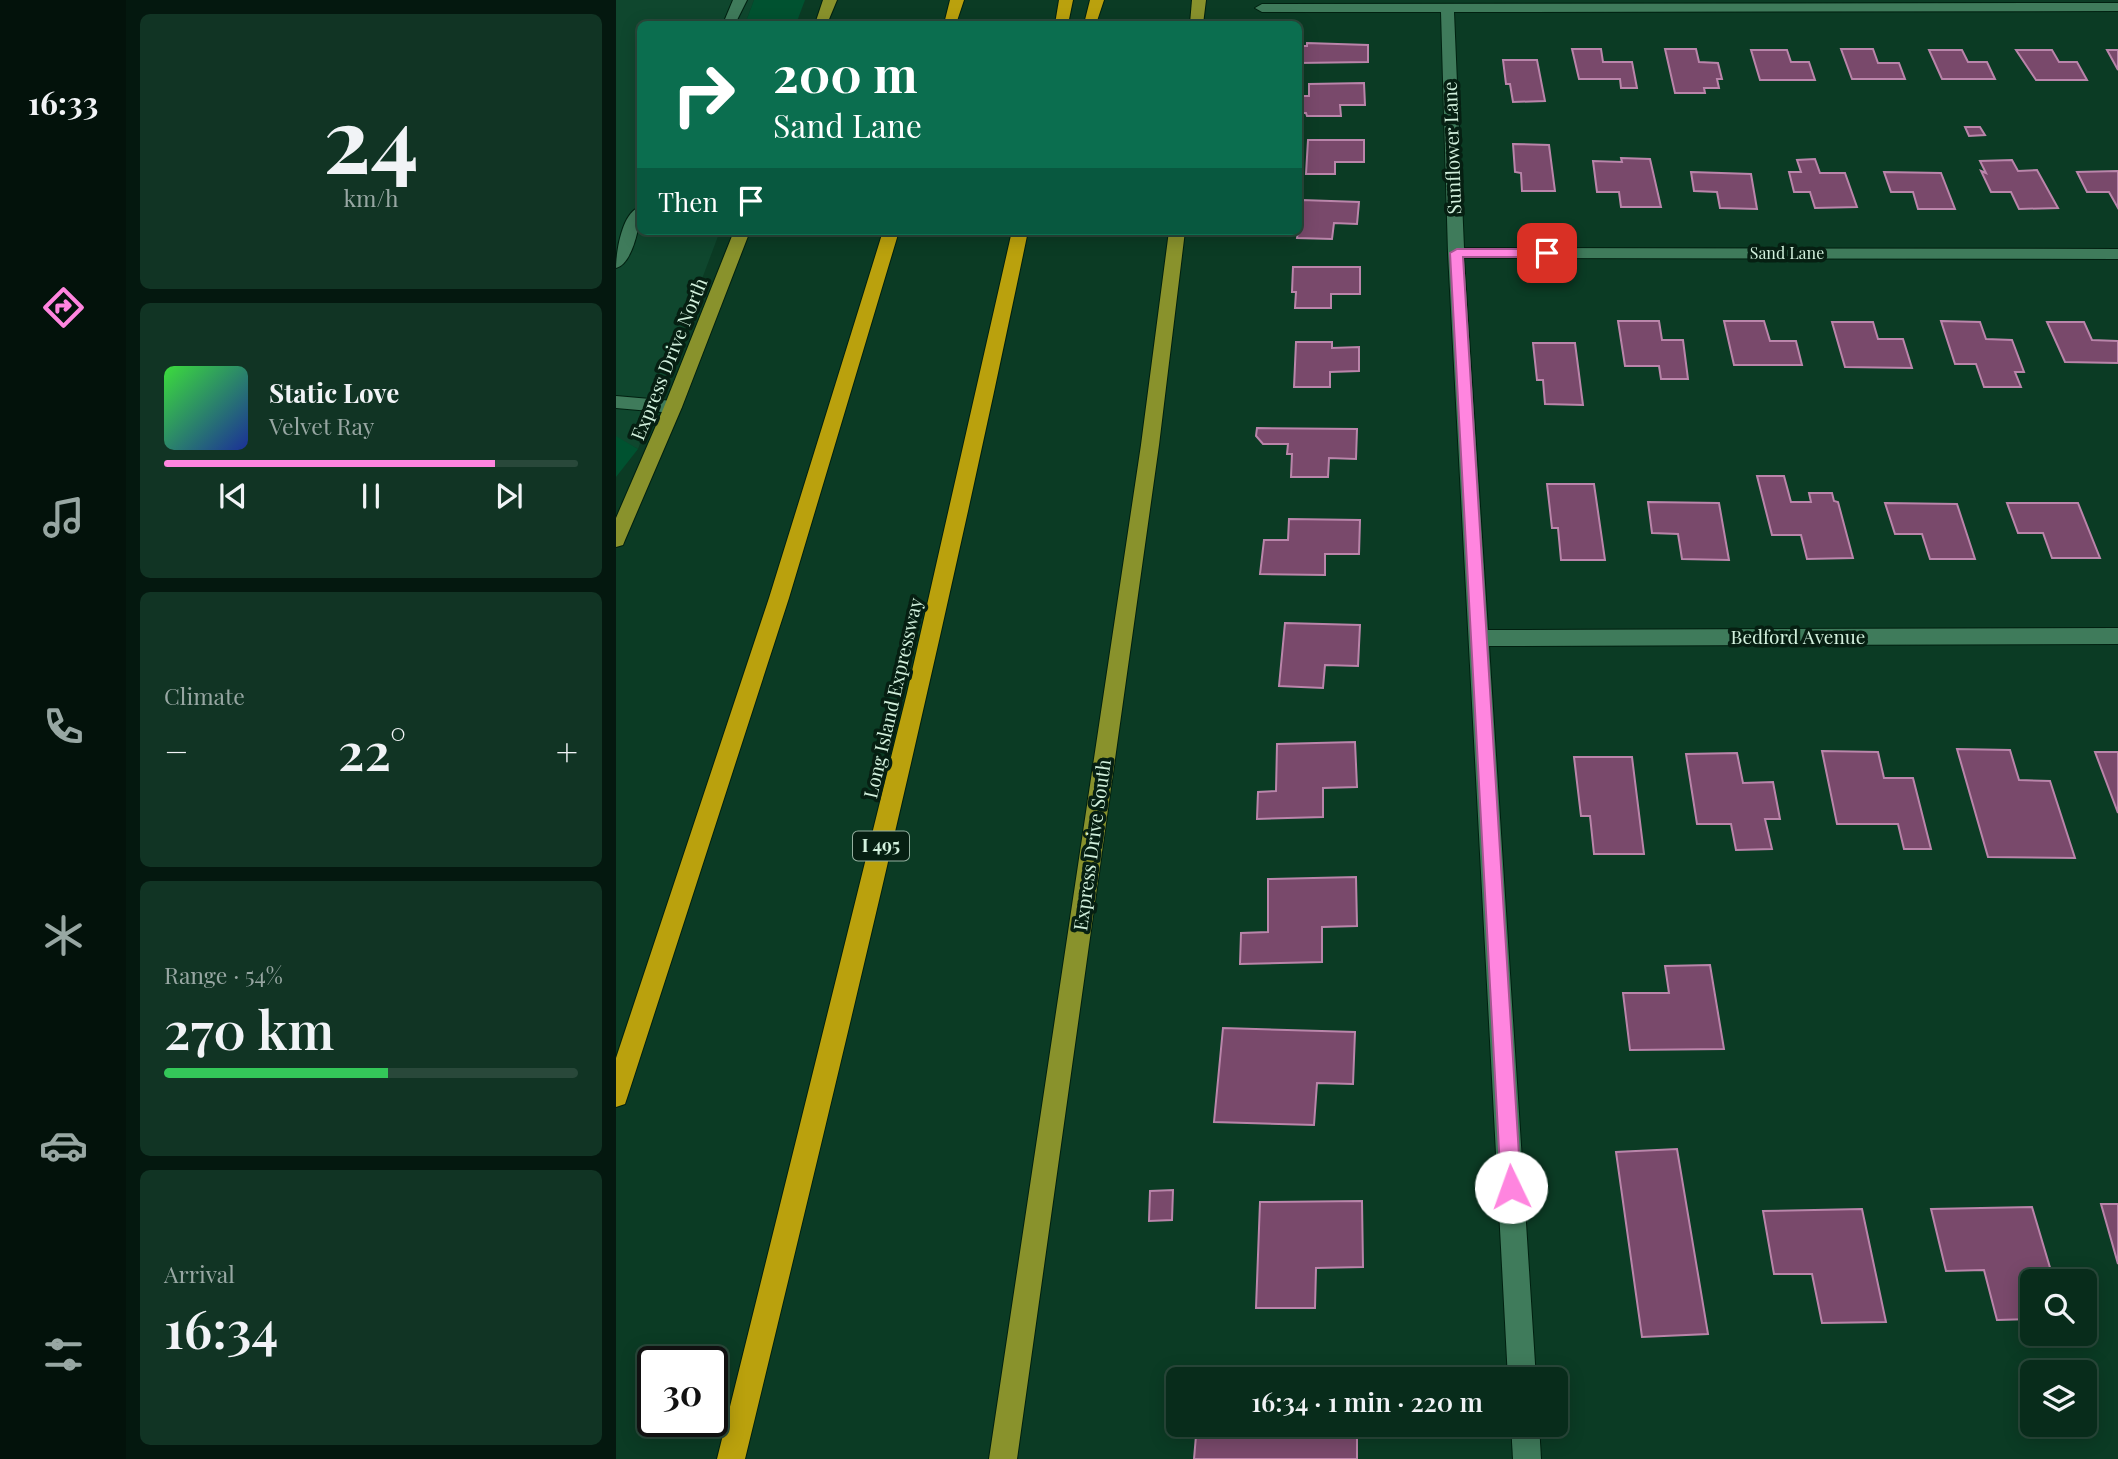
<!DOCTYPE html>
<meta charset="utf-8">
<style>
:root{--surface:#082c1b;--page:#113424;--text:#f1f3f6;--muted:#98a7a3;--line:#29483a;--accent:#ff85df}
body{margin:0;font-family:"Playfair Display",serif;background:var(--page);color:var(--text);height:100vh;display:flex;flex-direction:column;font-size:26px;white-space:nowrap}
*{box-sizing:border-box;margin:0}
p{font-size:23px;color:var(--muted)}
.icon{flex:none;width:38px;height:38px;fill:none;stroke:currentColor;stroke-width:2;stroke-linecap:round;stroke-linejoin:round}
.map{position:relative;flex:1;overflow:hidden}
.sheet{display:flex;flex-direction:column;gap:14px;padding:14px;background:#04180f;width:490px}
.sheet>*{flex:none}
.hud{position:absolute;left:21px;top:21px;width:665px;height:214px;border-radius:10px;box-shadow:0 4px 18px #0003,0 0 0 2px var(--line);background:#0b6e4f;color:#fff;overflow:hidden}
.controls{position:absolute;left:1404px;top:1269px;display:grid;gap:14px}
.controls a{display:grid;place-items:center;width:77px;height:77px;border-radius:10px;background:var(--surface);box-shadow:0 4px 18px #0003,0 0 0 2px var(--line);font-size:35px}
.speed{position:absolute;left:21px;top:1346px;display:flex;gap:14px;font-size:35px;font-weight:700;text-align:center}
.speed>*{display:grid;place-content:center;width:91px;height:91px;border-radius:50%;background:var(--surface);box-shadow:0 4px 18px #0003,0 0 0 2px var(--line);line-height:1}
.speed .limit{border:4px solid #111;border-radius:10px;background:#fff;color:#111}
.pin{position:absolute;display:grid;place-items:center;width:60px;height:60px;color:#fff;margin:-30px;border-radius:14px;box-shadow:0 4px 10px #0006}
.me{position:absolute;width:77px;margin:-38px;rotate:357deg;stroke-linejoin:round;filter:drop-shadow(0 0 5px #0008)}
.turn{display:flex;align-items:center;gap:24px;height:147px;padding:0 21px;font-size:32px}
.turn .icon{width:91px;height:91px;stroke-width:2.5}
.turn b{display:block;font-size:49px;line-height:60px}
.then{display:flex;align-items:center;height:66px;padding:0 21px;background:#0003;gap:14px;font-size:26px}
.big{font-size:52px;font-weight:600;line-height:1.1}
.sheet .card{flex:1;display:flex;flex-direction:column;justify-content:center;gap:10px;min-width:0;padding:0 24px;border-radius:10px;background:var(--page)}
.sheet .dial{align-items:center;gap:0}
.dial b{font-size:91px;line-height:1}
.song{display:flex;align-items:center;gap:21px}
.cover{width:84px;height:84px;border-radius:10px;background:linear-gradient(135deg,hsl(120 70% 55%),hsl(230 70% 35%))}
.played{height:7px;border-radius:4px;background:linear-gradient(90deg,var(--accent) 80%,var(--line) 80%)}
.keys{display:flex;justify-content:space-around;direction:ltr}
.heat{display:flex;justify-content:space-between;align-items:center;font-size:38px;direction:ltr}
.charge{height:10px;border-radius:5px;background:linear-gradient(90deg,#34c759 54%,var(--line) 0)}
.trip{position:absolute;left:550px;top:1367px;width:402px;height:70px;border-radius:10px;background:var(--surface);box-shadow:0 4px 18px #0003,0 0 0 2px var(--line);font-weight:600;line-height:70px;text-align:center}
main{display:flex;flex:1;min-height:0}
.tabs{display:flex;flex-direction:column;width:126px;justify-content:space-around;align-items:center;background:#03120b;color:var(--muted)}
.tabs .icon{width:49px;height:49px}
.tabs .active{color:var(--accent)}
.tabs b{font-size:32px;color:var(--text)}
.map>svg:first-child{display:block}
.built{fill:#0f472e}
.green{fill:#005230}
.building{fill:#79496b;stroke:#ba85aa;stroke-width:2}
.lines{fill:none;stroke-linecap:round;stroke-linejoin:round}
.minor-casing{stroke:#012010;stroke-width:2}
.major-casing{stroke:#012010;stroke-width:2}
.highway-casing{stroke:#012010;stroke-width:2}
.minor{fill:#3f7b5b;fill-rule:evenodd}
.major{fill:#89922c;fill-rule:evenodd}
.highway{fill:#baa10d;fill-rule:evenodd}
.route{fill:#ff85df;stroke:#a65691;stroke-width:2}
.labels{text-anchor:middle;stroke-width:7;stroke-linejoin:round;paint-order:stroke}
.far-street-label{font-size:16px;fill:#d2f0dd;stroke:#061f12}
.shield{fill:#061f12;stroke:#95b1a0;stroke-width:2}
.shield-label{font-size:18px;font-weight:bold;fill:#d2f0dd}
.street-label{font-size:19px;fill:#d2f0dd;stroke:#061f12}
</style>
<main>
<nav class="tabs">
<b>16:33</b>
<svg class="icon active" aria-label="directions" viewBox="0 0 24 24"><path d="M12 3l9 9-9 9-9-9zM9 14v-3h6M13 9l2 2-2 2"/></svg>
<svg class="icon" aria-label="music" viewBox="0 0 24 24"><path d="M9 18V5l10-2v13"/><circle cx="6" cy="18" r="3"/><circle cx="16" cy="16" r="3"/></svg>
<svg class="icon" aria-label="phone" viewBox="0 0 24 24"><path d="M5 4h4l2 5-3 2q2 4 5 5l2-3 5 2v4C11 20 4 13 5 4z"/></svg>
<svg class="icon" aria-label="climate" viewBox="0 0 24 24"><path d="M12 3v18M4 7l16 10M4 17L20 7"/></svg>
<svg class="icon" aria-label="car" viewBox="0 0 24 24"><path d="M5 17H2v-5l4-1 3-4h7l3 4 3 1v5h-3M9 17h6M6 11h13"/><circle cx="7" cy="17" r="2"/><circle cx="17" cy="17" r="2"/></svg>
<svg class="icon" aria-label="filters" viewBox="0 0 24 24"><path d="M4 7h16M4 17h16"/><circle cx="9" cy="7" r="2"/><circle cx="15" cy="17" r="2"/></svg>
</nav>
<section class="sheet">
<div class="card dial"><b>24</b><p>km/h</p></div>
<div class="card">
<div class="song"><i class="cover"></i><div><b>Static Love</b><p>Velvet Ray</p></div></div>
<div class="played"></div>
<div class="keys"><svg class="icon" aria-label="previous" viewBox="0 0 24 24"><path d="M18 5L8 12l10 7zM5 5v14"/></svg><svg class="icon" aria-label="pause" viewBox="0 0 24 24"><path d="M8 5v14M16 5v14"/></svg><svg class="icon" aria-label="next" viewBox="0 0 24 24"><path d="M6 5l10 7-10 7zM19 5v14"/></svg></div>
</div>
<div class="card"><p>Climate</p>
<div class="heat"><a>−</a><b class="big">22°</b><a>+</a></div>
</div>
<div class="card"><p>Range · 54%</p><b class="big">270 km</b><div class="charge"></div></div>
<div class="card"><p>Arrival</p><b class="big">16:34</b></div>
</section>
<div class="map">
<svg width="1502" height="1459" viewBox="0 0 1502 1459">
<rect width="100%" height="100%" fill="#0b3b24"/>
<!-- built -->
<path class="built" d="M0,0H138L129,24H24V231H104L22,449L0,437Z"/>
<!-- green -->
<g class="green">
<path d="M138,0H189L180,24H129Z"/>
<path d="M0,436L22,449L0,477Z"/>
</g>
<!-- building -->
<g class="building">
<path d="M691,43L752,45V62L682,63V46H691Z"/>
<path d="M956,49H985L987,62H1016L1021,88H1005L1004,79H963Z"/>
<path d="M1049,49H1080L1083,62L1102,63L1106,79H1101L1103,88H1088L1089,93H1059Z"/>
<path d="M1225,49H1257L1262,63H1283L1289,79H1236Z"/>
<path d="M1135,50H1171L1175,62H1193L1199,80H1144Z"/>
<path d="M1313,50H1346L1352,62H1371L1379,79H1326Z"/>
<path d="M1400,50H1436L1443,62H1461L1471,80H1420Z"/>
<path d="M1491,50H1502V70Z"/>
<path d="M887,60H921L929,101L897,102L894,84H890Z"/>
<path d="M748,83L749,105H724L725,116H691L690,113H682V96H693V84Z"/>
<path d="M1349,127H1364L1369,135L1353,136Z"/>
<path d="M692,140H748V162H719V174H690Z"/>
<path d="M897,144L933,145L939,191H906L905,173L899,172Z"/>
<path d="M1005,158L1034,159L1045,207H1005L1003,192H981L977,161L1006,162Z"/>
<path d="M1199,159L1204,173H1229L1241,207L1199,208L1194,192H1178L1173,172H1185L1181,160Z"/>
<path d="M1396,160L1402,171L1421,170L1442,208L1403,209L1395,192H1375L1365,171L1370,173L1364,161Z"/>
<path d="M1502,171V208L1493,192H1471L1461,172Z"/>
<path d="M1075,172L1135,174L1141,209L1104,208L1101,192L1078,191Z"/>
<path d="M1268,172L1325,173L1339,209H1302L1297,192H1275Z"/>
<path d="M686,200L743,202L741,224L718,223L716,239L681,238Z"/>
<path d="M677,267H744V294H715V308H679L680,292H676Z"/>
<path d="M1002,321H1043L1046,340H1067L1072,379H1045L1043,366H1009Z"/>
<path d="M1108,321H1148L1154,341H1180L1186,365H1118Z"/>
<path d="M1325,321L1364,322L1370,339L1396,340L1408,372H1399L1405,387H1368L1360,364H1339Z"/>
<path d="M1216,322H1257L1262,339H1287L1296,368L1229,367Z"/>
<path d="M1431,322H1468L1476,340L1502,341V363L1449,362Z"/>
<path d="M680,342H716V348L743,347V371L714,372V387H678Z"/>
<path d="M917,343H959L967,405L929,404L927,380H921Z"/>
<path d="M641,428L741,429L740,459L713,458L712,477H675L676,454H671L672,444H647L640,436Z"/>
<path d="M1141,476H1168L1175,502H1195L1193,493H1216L1218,501L1222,502L1237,558L1191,559L1185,535H1156Z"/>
<path d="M931,484H978L989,560H945L942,528H936Z"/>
<path d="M1032,502L1103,503L1113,560L1066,559L1062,534L1036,533Z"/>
<path d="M1269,503L1341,504L1359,559H1314L1306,534H1279Z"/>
<path d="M1391,503H1462L1484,558H1436L1427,533H1402Z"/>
<path d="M673,519L744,520L743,554H709V575L644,574L648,540H672Z"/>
<path d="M669,623L744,625L742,666L709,665L707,688L663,686Z"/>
<path d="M739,742L741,787L707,788V817L641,819L642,792L660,791L661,744Z"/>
<path d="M1341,749L1394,750L1403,780L1434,781L1459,858L1372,857Z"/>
<path d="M1206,751L1262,752L1268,778H1297L1315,849H1288L1282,824H1221Z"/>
<path d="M1479,752H1502V813Z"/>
<path d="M1121,753L1127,783L1157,782L1164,819H1149L1156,849L1120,850L1115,824H1081L1070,754Z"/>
<path d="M958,757H1016L1028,854H978L974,816H965Z"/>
<path d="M740,877L741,926L706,927V962L624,964L625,933L652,932V879Z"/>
<path d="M1094,965L1108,1049L1014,1050L1007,993H1053L1049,966Z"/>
<path d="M607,1028L739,1032L737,1084L701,1083L698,1125L598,1122Z"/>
<path d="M1061,1149L1092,1334L1026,1337L1000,1152Z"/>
<path d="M557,1190L556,1220L533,1221L534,1191Z"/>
<path d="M746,1201L747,1267L700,1268L699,1308H640L644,1202Z"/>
<path d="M1485,1204H1502V1264Z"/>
<path d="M1416,1207L1438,1281H1416V1319L1381,1320L1368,1270L1330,1271L1315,1209Z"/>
<path d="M1246,1209L1270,1322L1206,1323L1196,1274H1158L1147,1211Z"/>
<path d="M581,1424H741V1459H578Z"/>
</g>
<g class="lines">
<defs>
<g id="minor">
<path d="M117,0H131L119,24H107Z"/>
<path d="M1502,3V11L838,12L848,248L1502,249V259L848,258L872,630L1502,628V644L873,646L920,1379H892L832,253L825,12H646L639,8L646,4Z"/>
<path d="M24,207C25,222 17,264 0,268C0,252 6,212 24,207Z"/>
<path d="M0,396L57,401L66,407L57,413L0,408Z"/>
<path d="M895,1424H923L925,1459H897Z"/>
</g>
<g id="major">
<path d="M207,0H221L211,24H199Z"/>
<path d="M576,0H590L587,24H574Z"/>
<path d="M118,231H134L66,407L9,540L7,545L0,547V518L48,407Z"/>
<path d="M553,231H569L543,445L401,1459H373L525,445Z"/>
</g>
<g id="highway">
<path d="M334,0H348L340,24H328Z"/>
<path d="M443,0H457L452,24H439Z"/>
<path d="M474,0H488L480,24H468Z"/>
<path d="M267,231H283L173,598L12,1095L9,1104L0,1107V1058L153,598Z"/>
<path d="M396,231H412C327,642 228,1051 129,1459H101L291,693Z"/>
</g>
</defs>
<!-- minor casing -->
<use href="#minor" class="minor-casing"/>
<!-- major casing -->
<use href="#major" class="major-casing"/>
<!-- highway casing -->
<use href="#highway" class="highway-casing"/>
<!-- minor -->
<use href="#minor" class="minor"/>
<!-- major -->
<use href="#major" class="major"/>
<!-- highway -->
<use href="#highway" class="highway"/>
</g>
<!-- route -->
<path class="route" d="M841,249H931L937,253L931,257H847L905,1187L902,1194L895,1197L888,1194L885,1187L834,253Z"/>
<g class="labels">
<!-- far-street labels -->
<g class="far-street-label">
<text x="1171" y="259">Sand Lane</text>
</g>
<!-- shield labels -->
<rect class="shield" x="237" y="831.5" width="56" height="29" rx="5"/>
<g class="shield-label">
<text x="265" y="852">I 495</text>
</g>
<!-- street labels -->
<g class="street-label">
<text transform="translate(836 148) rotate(-92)" y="7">Sunflower Lane</text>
<text transform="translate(53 359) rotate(-68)" y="7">Express Drive North</text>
<text x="1182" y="644">Bedford Avenue</text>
<text transform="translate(277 698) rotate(-77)" y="7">Long Island Expressway</text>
<text transform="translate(476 845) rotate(-82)" y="7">Express Drive South</text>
</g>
</g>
</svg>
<div class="controls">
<a><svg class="icon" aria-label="search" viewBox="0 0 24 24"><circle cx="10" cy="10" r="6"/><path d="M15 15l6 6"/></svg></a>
<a><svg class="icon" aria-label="layers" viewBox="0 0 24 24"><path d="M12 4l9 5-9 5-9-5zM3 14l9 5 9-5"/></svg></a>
</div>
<div class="speed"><div class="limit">30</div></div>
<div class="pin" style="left:931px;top:253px;background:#d93025"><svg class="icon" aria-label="arrive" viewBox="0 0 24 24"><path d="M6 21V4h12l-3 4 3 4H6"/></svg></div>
<svg class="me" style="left:895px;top:1187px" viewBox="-20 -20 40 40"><circle r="19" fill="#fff"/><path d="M0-13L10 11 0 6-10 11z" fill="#ff85df"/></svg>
<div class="trip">16:34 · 1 min · 220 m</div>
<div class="hud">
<div class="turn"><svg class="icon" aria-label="right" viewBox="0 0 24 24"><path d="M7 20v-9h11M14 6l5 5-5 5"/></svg><div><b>200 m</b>Sand Lane</div></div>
<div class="then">Then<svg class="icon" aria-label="arrive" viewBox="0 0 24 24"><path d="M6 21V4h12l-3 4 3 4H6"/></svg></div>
</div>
</div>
</main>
